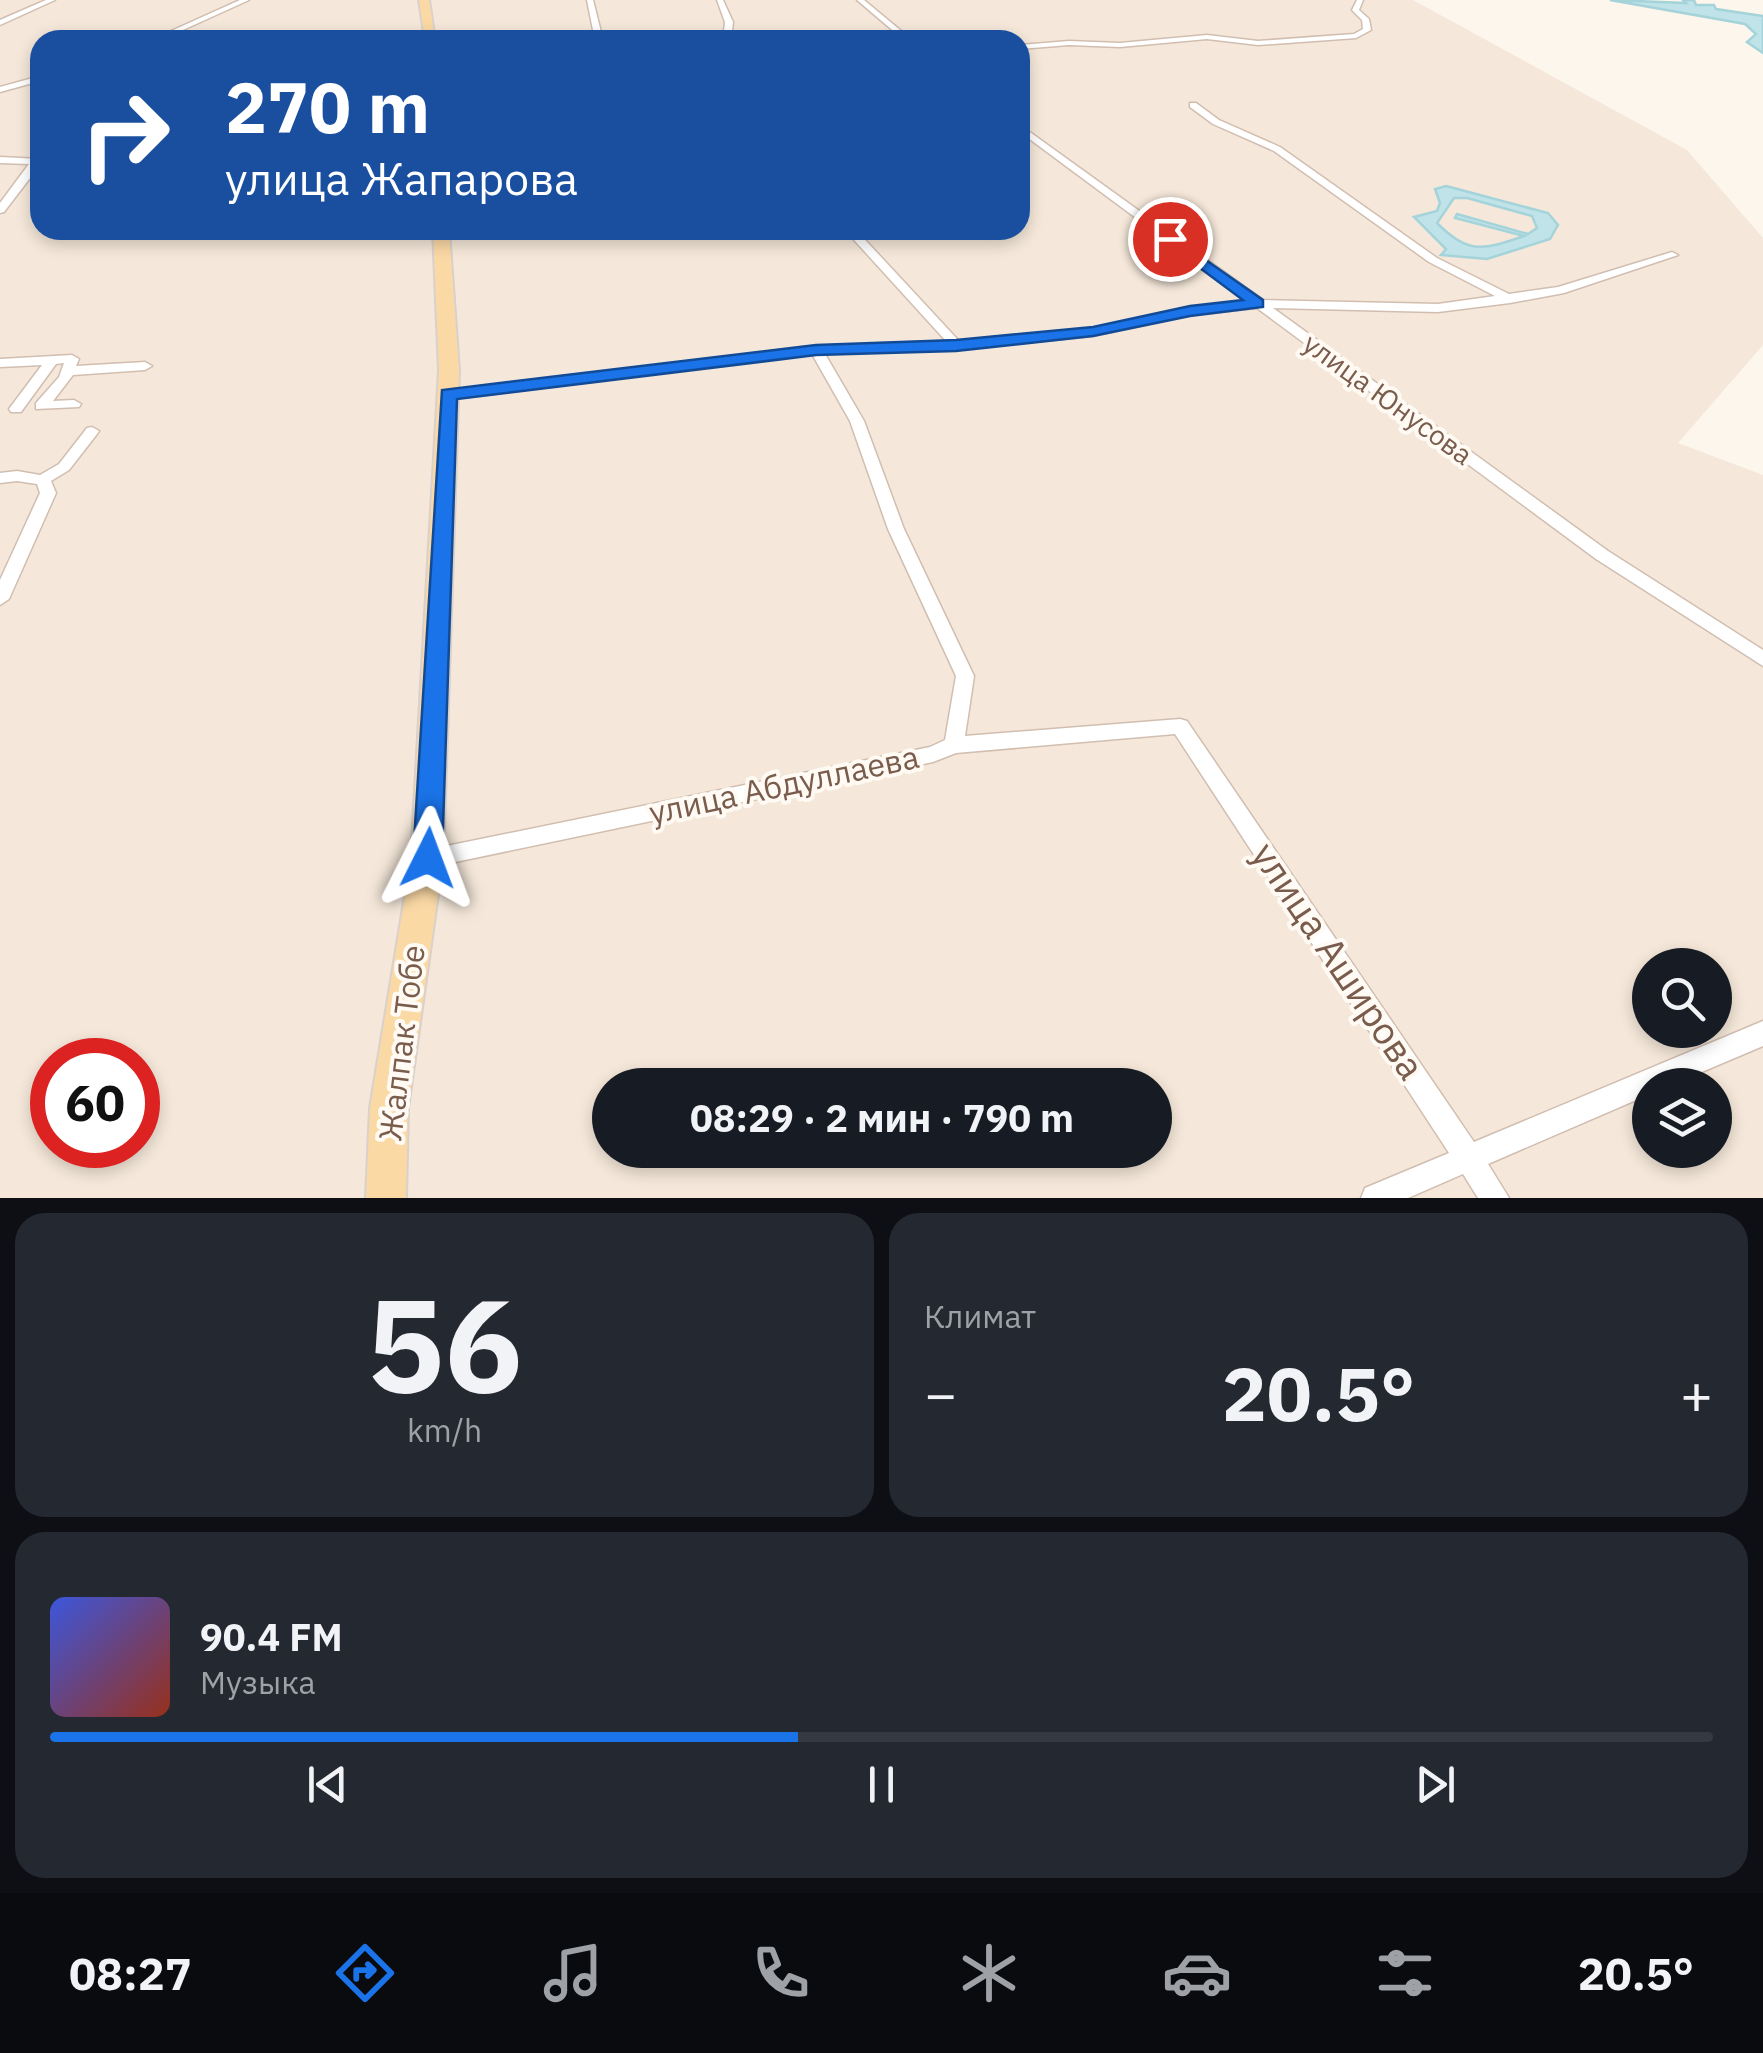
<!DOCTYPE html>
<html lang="ru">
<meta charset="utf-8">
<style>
:root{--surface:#171b24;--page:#242831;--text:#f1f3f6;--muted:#9ea1a6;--line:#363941;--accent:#1a73e8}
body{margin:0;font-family:"IBM Plex Sans",sans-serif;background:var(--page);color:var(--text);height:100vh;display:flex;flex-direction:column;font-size:38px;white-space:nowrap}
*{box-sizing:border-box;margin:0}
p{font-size:32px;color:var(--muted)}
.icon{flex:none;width:55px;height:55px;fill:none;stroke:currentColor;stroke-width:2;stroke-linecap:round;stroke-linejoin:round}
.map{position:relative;height:1198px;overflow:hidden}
.details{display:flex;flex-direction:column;gap:15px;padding:15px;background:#0d0f14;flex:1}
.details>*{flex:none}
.hud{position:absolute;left:30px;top:30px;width:1000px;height:210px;border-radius:30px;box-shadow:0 5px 15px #0003;background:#1a4fa0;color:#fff;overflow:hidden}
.fabs{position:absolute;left:1632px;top:948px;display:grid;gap:20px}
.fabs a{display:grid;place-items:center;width:100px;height:100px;border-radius:50%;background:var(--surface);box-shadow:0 5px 15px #0003;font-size:50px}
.speed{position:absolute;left:30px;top:1038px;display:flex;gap:20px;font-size:50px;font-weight:700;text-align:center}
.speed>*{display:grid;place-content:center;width:130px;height:130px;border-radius:50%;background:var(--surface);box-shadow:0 5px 15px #0003;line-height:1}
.speed .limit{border:15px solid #d22;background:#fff;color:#111}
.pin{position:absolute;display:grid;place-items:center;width:85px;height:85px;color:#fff;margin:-42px;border:5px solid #fff;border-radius:50%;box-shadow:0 2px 10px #0007}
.me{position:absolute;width:110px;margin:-55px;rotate:3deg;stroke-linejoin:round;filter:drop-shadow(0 0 8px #0008)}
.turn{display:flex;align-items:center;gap:35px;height:210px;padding:0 30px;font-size:45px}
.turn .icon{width:130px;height:130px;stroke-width:2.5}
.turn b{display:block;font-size:70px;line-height:85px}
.big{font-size:75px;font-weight:800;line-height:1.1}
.details .widget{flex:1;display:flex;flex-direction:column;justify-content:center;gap:15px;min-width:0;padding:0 35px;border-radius:30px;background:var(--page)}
.details .dial{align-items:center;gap:0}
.dial b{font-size:130px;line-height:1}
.song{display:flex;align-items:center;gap:30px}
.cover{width:120px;height:120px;border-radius:15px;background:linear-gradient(135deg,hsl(230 70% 55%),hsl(10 70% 35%))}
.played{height:10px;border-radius:5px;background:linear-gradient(90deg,var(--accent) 45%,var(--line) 45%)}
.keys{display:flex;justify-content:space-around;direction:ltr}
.heat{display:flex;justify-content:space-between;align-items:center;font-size:55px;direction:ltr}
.details .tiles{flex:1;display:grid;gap:15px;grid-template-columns:1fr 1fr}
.widget:last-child{grid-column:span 2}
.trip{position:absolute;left:592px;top:1068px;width:580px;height:100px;border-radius:50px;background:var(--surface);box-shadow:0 5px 15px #0003;font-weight:800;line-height:100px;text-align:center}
.menu{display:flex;height:160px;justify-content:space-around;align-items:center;background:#090b0e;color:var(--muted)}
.menu .icon{width:70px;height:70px}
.menu .current{color:var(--accent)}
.menu b{font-size:45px;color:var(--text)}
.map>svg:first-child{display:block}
.residential{fill:#f5e8da;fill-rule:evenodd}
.water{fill:#bfe3e8;stroke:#a5d3da;stroke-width:2.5;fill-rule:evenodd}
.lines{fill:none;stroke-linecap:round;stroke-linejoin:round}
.street-casing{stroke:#d1beb0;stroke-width:3}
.primary-casing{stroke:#dad1cd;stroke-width:4}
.street{fill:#fff;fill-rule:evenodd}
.primary{fill:#fbd9a5;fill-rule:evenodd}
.route{fill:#1a73e8;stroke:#114b97;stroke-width:2.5}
.labels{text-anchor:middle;stroke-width:8;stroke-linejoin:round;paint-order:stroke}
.far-street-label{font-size:28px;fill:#7a5c4d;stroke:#fffaf3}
.street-label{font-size:32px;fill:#7a5c4d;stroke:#fffaf3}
.near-street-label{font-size:38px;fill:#7a5c4d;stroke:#fffaf3}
</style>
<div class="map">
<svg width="1763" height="1198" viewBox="0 0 1763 1198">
<rect width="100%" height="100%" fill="#fdf6ec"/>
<!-- residential -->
<path class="residential" d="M0,0H1413L1687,150L1763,238V345L1678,443L1763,475V1198H0ZM40,40H1020V230H40ZM1650,965H1715V1030H1650ZM52,1060H138V1145H52ZM610,1085H1155V1150H610ZM1650,1085H1715V1150H1650Z"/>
<!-- water -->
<g class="water">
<path d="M1610,0L1686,3L1683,0H1694L1696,5H1714L1716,9L1763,16V53L1747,42L1756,34L1745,24Z"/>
<path d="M1446,186L1548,213L1558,225L1550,239L1487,259L1441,255L1446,249L1414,217L1437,211L1440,203L1435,189ZM1454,198H1467L1532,216L1537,228L1528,234L1457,214L1455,218L1524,236C1483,250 1469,255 1437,223Z"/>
</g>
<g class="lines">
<defs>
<g id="street">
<path d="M46,0H55L0,25V20Z"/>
<path d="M240,0H249L161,40H151Z"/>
<path d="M587,0H593L603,40H595Z"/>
<path d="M717,0H723L733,22L731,40H723L725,22Z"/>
<path d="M857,0H864L912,40H904Z"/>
<path d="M1357,0H1363L1359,10L1369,19L1371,30L1356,38L1258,45L1207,39L1120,47L1069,45L1020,49V45L1069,41L1120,43L1207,35L1258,41L1354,34L1363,29L1362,20L1352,10Z"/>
<path d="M40,76V81L0,92V87Z"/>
<path d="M1190,103H1196L1219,120L1280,147L1437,258L1509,294L1558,287L1672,252L1678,255L1564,293L1510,303L1438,312L1273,308L1608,551L1763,650V666L1596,559L1257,308L1190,315L1093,336L956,349L825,354L864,421L904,529L974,676L965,736L1180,719L1187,721L1474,1142L1763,1021V1046L1671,1085H1650V1094L1488,1164L1509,1198H1478L1463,1174L1408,1198H1361L1365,1188L1449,1153L1175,734L956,753L933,762L427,868L419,866L416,859L419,852L427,850L930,747L945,740L956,676L888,529L850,421L812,354L448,398L443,397V391L816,346L946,341L845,230H856L959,341L1093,328L1190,307L1248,301L1020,132V125L1263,300L1438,304L1495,296L1429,262L1274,151L1213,124L1190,107Z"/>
<path d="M0,157L40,159V165L4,212L0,213V203L29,164L0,163Z"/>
<path d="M72,355L79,359L76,366L145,362L152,366L145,370L73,375L53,401L74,400L81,404L79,407L36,409V403L59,377L64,363L56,364L21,412H11L9,409L42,365L0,367V359Z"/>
<path d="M92,427L99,431L97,434L69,470L51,481L56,493L9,599L0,605V580L40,493L37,484L17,481L0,483V473L17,471L40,475L59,464L87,428Z"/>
</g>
<g id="primary">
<path d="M419,0H429L435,40H425Z"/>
<path d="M433,230H449L459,370L443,859L408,1108L406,1198H366L370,1108L411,859L439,370Z"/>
</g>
</defs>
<!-- street casing -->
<use href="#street" class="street-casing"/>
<!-- primary casing -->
<use href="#primary" class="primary-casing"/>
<!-- street -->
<use href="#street" class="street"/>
<!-- primary -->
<use href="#primary" class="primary"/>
</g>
<!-- route -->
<path class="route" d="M1170,235L1263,300V307L1190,316L1093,336L956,351L816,355L457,399L442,858L438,867L428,871L417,867L413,858L442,390L816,345L956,340L1093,327L1190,306L1243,300L1165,242V236Z"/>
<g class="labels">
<!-- far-street labels -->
<g class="far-street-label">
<text transform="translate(1388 399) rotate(36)" y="10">улица Юнусова</text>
</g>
<!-- street labels -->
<g class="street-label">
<text transform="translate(784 785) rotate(-12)" y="11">улица Абдуллаева</text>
<text transform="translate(402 1043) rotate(-83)" y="11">Жалпак Тобе</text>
</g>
<!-- near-street labels -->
<g class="near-street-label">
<text transform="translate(1338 961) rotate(56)" y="13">улица Аширова</text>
</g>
</g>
</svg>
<div class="fabs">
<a><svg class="icon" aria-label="search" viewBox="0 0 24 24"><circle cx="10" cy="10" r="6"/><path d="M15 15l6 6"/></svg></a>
<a><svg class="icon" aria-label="layers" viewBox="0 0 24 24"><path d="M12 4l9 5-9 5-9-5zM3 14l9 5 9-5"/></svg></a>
</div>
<div class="speed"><div class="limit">60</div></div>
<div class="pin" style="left:1170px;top:239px;background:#d93025"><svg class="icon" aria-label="arrive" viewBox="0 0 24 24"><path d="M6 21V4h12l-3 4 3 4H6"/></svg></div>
<svg class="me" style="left:428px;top:858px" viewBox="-20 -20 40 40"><path d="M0-17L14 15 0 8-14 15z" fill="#1a73e8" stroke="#fff" stroke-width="4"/></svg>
<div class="trip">08:29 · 2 мин · 790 m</div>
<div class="hud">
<div class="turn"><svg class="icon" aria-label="right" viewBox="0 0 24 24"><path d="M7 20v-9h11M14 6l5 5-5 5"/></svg><div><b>270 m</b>улица Жапарова</div></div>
</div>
</div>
<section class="details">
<div class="tiles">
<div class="widget dial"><b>56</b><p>km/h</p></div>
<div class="widget"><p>Климат</p>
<div class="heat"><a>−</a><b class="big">20.5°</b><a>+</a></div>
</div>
<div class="widget">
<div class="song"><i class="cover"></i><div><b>90.4 FM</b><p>Музыка</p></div></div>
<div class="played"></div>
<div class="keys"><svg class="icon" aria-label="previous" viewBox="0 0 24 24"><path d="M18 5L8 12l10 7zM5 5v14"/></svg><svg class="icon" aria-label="pause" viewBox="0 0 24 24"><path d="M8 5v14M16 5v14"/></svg><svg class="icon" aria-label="next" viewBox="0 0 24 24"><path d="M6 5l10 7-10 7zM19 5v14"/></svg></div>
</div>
</div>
</section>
<nav class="menu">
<b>08:27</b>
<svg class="icon current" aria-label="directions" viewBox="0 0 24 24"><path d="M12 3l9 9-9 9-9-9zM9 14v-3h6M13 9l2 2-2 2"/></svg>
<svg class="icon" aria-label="music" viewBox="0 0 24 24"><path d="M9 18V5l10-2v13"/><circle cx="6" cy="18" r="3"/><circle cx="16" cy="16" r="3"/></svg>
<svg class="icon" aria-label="phone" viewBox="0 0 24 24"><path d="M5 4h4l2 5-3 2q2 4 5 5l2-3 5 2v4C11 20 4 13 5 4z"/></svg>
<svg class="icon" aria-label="climate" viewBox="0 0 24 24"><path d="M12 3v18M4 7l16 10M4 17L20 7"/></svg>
<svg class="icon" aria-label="car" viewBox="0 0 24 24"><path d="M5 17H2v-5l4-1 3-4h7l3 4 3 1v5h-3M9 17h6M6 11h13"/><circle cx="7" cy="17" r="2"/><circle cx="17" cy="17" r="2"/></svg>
<svg class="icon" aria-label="filters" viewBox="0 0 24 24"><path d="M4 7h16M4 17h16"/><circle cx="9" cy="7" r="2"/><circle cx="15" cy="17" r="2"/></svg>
<b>20.5°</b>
</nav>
